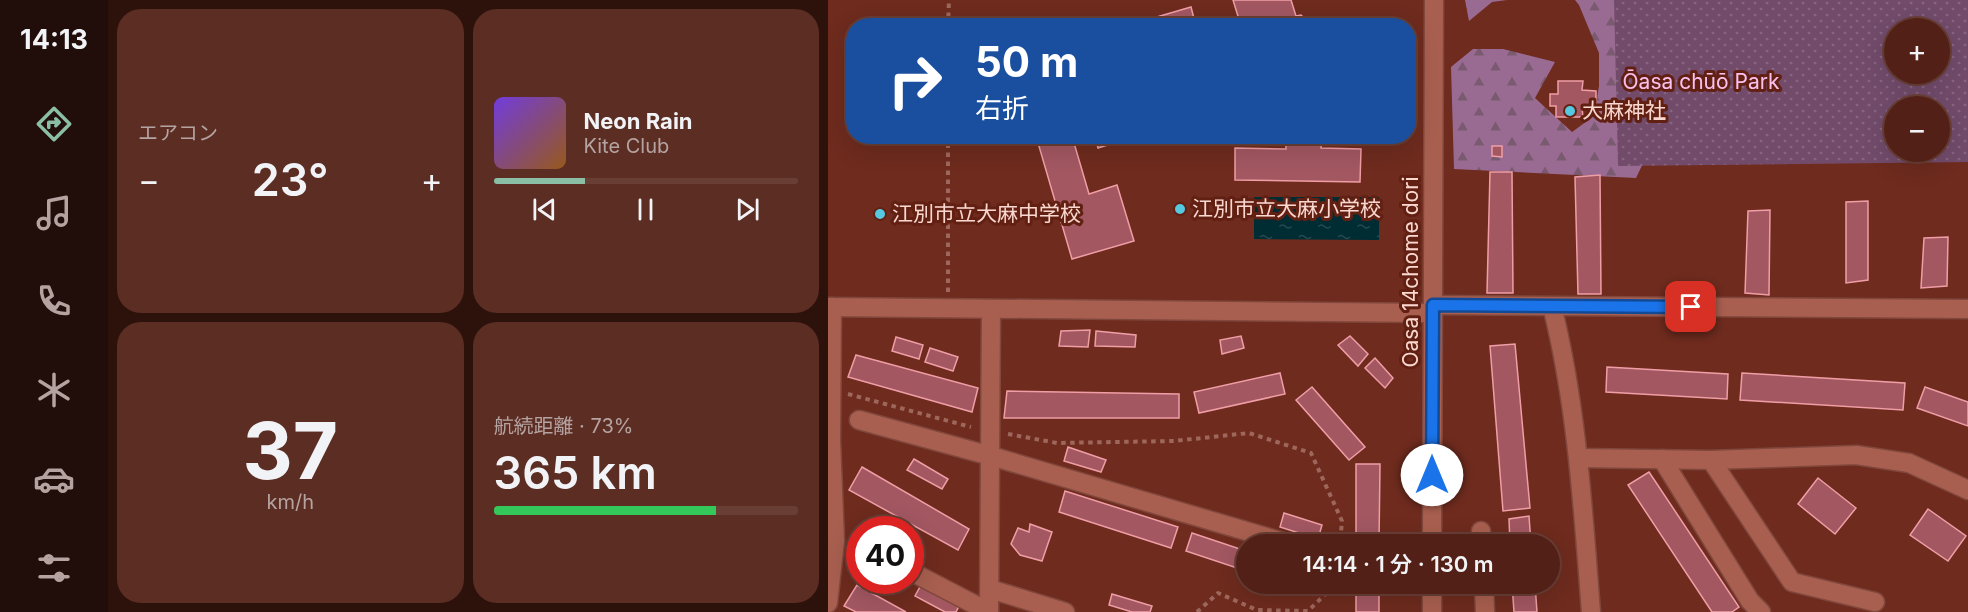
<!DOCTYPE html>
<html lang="ja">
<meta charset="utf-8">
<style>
:root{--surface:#522016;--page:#5c2d23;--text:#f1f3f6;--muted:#b5a3a1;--line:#683e35;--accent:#8abfa5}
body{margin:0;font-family:Inter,"Noto Sans JP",sans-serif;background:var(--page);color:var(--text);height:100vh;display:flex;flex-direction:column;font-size:22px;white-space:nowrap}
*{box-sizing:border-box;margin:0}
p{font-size:20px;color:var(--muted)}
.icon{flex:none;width:33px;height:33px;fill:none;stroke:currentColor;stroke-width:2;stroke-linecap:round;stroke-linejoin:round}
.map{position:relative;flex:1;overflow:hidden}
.panel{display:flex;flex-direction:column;gap:9px;padding:9px;background:#2d120c;width:720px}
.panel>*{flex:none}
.hud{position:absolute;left:18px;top:18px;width:570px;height:126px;border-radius:24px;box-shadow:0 6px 24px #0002,0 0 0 2px var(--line);background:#1a4fa0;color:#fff;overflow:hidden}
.tools{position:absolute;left:1056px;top:18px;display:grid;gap:12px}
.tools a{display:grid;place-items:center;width:66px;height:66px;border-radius:50%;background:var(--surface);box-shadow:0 6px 24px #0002,0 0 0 2px var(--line);font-size:30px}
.speed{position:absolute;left:18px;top:516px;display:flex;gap:12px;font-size:30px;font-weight:700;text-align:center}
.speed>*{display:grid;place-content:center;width:78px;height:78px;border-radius:50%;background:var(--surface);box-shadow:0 6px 24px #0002,0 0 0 2px var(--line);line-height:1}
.speed .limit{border:9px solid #d22;background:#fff;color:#111}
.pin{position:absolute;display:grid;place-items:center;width:51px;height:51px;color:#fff;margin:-26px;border-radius:12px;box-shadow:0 3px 9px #0006}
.me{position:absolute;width:66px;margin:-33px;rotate:0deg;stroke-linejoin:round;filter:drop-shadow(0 0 4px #0008)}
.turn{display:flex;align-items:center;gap:21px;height:126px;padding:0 30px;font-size:27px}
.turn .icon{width:78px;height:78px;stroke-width:2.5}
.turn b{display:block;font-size:42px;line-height:51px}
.big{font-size:45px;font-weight:600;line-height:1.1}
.panel .tile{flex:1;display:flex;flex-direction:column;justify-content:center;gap:9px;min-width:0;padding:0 21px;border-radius:24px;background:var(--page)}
.panel .dial{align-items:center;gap:0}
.dial b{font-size:78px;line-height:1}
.song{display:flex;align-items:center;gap:18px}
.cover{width:72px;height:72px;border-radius:9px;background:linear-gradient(135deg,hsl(260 70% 55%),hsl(30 70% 35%))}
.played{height:6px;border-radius:3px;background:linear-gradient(90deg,var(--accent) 30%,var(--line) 30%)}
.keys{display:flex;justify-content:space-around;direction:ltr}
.heat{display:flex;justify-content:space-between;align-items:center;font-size:33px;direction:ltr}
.charge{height:9px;border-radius:4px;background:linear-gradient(90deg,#34c759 73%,var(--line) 0)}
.panel .tiles{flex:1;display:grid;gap:9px;grid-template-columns:repeat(2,1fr)}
.trip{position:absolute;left:408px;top:534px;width:324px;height:60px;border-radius:30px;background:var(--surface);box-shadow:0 6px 24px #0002,0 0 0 2px var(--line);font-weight:600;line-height:60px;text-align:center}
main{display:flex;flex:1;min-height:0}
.tab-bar{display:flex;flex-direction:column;width:108px;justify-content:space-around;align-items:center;background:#210d09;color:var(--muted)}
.tab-bar .icon{width:42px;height:42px}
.tab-bar .on{color:var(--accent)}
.tab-bar b{font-size:27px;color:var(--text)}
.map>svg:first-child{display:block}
.forest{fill:url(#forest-firs)}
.park{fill:url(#park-dots);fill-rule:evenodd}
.water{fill:url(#water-ripples)}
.building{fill:#a25761;stroke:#f09ea6;stroke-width:1.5}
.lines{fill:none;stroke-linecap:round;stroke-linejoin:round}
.minor-casing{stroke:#80473c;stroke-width:21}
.path{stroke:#9e675b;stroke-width:4;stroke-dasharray:4.5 4.5;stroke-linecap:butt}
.minor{stroke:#a85f4f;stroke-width:18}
.route-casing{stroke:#114b97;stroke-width:15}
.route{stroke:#1a73e8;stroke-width:10}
.poi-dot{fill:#56c9e0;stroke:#622013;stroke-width:2}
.labels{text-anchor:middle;stroke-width:6;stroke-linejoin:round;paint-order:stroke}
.park-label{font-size:21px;fill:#f9c0ef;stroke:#622013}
.poi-label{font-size:21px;fill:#fad8d0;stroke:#622013;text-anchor:start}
.street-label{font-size:21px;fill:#fad8d0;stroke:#622013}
</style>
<main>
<nav class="tab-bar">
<b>14:13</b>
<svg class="icon on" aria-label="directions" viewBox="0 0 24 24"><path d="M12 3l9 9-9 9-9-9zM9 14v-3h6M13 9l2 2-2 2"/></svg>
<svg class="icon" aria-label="music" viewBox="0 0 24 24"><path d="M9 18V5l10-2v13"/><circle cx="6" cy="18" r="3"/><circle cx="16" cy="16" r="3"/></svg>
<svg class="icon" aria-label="phone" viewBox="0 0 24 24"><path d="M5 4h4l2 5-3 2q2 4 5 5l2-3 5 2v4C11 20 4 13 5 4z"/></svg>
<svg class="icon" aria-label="climate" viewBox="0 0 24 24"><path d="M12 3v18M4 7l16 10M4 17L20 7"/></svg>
<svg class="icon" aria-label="car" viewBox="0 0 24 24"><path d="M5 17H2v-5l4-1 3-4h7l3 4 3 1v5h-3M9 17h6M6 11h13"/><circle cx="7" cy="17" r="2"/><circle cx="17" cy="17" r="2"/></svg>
<svg class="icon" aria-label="filters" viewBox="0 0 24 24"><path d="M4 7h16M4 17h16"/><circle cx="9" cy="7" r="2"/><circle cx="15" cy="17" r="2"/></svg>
</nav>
<section class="panel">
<div class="tiles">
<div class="tile"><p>エアコン</p>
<div class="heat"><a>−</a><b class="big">23°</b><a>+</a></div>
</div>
<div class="tile">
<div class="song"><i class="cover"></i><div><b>Neon Rain</b><p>Kite Club</p></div></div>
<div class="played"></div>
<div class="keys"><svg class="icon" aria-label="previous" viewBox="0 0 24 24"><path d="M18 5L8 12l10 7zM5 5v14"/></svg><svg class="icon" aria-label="pause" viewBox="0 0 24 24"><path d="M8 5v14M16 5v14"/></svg><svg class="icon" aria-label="next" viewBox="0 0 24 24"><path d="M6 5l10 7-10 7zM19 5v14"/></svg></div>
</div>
<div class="tile dial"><b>37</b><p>km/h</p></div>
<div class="tile"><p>航続距離 · 73%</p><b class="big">365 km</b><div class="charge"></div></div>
</div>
</section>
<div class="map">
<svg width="1140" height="612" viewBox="0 0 1140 612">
<defs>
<pattern id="forest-firs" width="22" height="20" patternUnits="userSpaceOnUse" patternTransform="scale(1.5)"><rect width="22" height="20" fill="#9a6b92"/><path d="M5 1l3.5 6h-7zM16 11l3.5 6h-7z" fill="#7a5a70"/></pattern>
<pattern id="park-dots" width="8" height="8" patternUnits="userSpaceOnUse" patternTransform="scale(1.5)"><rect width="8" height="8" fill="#724b6b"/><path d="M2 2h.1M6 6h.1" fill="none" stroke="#87647f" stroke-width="1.8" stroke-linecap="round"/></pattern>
<pattern id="water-ripples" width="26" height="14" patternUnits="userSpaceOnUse" patternTransform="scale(1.5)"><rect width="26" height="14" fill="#002c34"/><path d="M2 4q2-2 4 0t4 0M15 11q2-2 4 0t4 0" fill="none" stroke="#264a50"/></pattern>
</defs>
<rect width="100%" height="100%" fill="#6e2b1e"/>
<!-- forest -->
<g class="forest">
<path d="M637,0H679L664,2L641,21Z"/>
<path d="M747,0H828L821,151L808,178L626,169L623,67L645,49H675L727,62L707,98L744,132L766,116L771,86V53L751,5Z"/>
</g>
<!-- park -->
<path class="park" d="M786,0H1140V162L790,166ZM1066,28H1112V74H1066ZM1066,106H1112V152H1066Z"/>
<!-- water -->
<path class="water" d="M426,197H551V240L426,239Z"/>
<!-- building -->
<g class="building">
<path d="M405,0H463L468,16L473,15L484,26H413Z"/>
<path d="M363,7L368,26H298Z"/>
<path d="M730,81H755L754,90L768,91V107L754,108L755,117H728V106H722V94H730Z"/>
<path d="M208,136H244L261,194L289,185L306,241L244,259Z"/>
<path d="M267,136H308L270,148Z"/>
<path d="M458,136H494L493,148L533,149L532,182L407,180V148L458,149Z"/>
<path d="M664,146H674V157L664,156Z"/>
<path d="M662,172H684L685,293H659Z"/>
<path d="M772,175L773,294H750L747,177Z"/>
<path d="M1040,201V280L1018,283V202Z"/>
<path d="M942,210L941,295L917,293L920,211Z"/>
<path d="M1120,237L1119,286L1093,288L1096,238Z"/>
<path d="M262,330L260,347L231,346L233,331Z"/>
<path d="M268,331L308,335L307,347L267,346Z"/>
<path d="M413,336L416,348L394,354L392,340Z"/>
<path d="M522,336L540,354L530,366L510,345Z"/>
<path d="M68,337L95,345L91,359L64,351Z"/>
<path d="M687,344L702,508L675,511L662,346Z"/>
<path d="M102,348L130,357L125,371L97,362Z"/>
<path d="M28,355L150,388L144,412L20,377Z"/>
<path d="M547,358L565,378L557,388L537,368Z"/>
<path d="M779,367L900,374L899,399L778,392Z"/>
<path d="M452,373L457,394L371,413L366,392Z"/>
<path d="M914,373L1077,383L1075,410L912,400Z"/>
<path d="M484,387L537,447L521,460L468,400Z"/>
<path d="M1097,387L1140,402V426L1089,408Z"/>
<path d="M179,391L351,394V418H176Z"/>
<path d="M240,447L278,460L273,472L236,461Z"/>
<path d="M86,459L120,479L114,489L79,470Z"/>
<path d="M528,464H552L551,544H528Z"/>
<path d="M34,467L141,529L130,550L21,490Z"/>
<path d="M821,472L911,607L904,612H884L800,485Z"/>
<path d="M990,478L1028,508L1007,534L970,504Z"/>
<path d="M237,491L350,527L343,548L231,512Z"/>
<path d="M1100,509L1138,536L1120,561L1082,535Z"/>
<path d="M456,513L494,525L490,539L452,527Z"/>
<path d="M701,516L703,544H682L681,519Z"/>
<path d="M202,524L224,532L214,561L192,555L183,544L190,528L201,532Z"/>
<path d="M364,533L418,551V571L358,551Z"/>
<path d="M455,584H475L473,590Z"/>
<path d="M684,584H707L709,612H686Z"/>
<path d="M29,585L78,612H28L16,606Z"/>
<path d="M93,585L132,604L128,612H117L87,596Z"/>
<rect x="528" y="591" width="23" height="21"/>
<path d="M284,594L324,606L322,612H304L281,605Z"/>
</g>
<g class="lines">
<defs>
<g id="minor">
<path d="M605,305L1140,309"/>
<path d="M724,306C749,406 755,509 763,612"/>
<path d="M0,307L605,313"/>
<path d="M31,420L163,456L462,544"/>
<path d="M751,458L883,460L1028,455L1081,463L1140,490"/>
<path d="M834,459L922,601L933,612"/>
<path d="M883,460L964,582L1047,602"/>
<path d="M653,531V544"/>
<path d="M604,544L606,0"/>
<path d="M82,571L161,612"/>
<path d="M656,584L657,612"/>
<path d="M162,589L237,612"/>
<path d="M0,603L7,541L3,440L4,307"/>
<path d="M161,612L163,309"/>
<path d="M604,612V584"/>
</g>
</defs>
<!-- minor casing -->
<use href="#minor" class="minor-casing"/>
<!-- path -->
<g class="path">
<path d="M120,26L121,0"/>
<path d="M120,292V136"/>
<path d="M20,394L143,427"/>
<path d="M180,434L229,443L346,441L421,433L483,453L514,521L512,544"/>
<path d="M369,612L390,593L429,610L480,611L508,584"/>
</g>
<!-- minor -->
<use href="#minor" class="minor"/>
</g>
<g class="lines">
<defs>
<path id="route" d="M604,475L605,305L863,307"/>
</defs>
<!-- route casing -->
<use href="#route" class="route-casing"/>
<!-- route -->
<use href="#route" class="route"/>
</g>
<!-- markers -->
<g class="poi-dot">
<circle cx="742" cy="111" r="6"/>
<circle cx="352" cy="209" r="6"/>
<circle cx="52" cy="214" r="6"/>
</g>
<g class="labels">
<!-- park labels -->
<g class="park-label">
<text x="873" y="89">Ōasa chūō Park</text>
</g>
<!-- poi labels -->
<g class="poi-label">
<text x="754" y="118">大麻神社</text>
<text x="364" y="216">江別市立大麻小学校</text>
<text x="64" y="221">江別市立大麻中学校</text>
</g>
<!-- street labels -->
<g class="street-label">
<text transform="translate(583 272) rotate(-90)" y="7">Oasa 14chome dori</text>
</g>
</g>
</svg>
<div class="tools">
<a>+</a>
<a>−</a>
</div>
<div class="speed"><div class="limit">40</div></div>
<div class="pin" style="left:863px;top:307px;background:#d93025"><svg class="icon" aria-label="arrive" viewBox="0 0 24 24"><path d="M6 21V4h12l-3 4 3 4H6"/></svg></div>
<svg class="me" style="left:604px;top:475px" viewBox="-20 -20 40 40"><circle r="19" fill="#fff"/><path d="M0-13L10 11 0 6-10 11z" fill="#1a73e8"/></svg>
<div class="trip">14:14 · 1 分 · 130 m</div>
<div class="hud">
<div class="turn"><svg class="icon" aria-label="right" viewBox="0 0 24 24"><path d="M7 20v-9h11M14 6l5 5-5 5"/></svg><div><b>50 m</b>右折</div></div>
</div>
</div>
</main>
